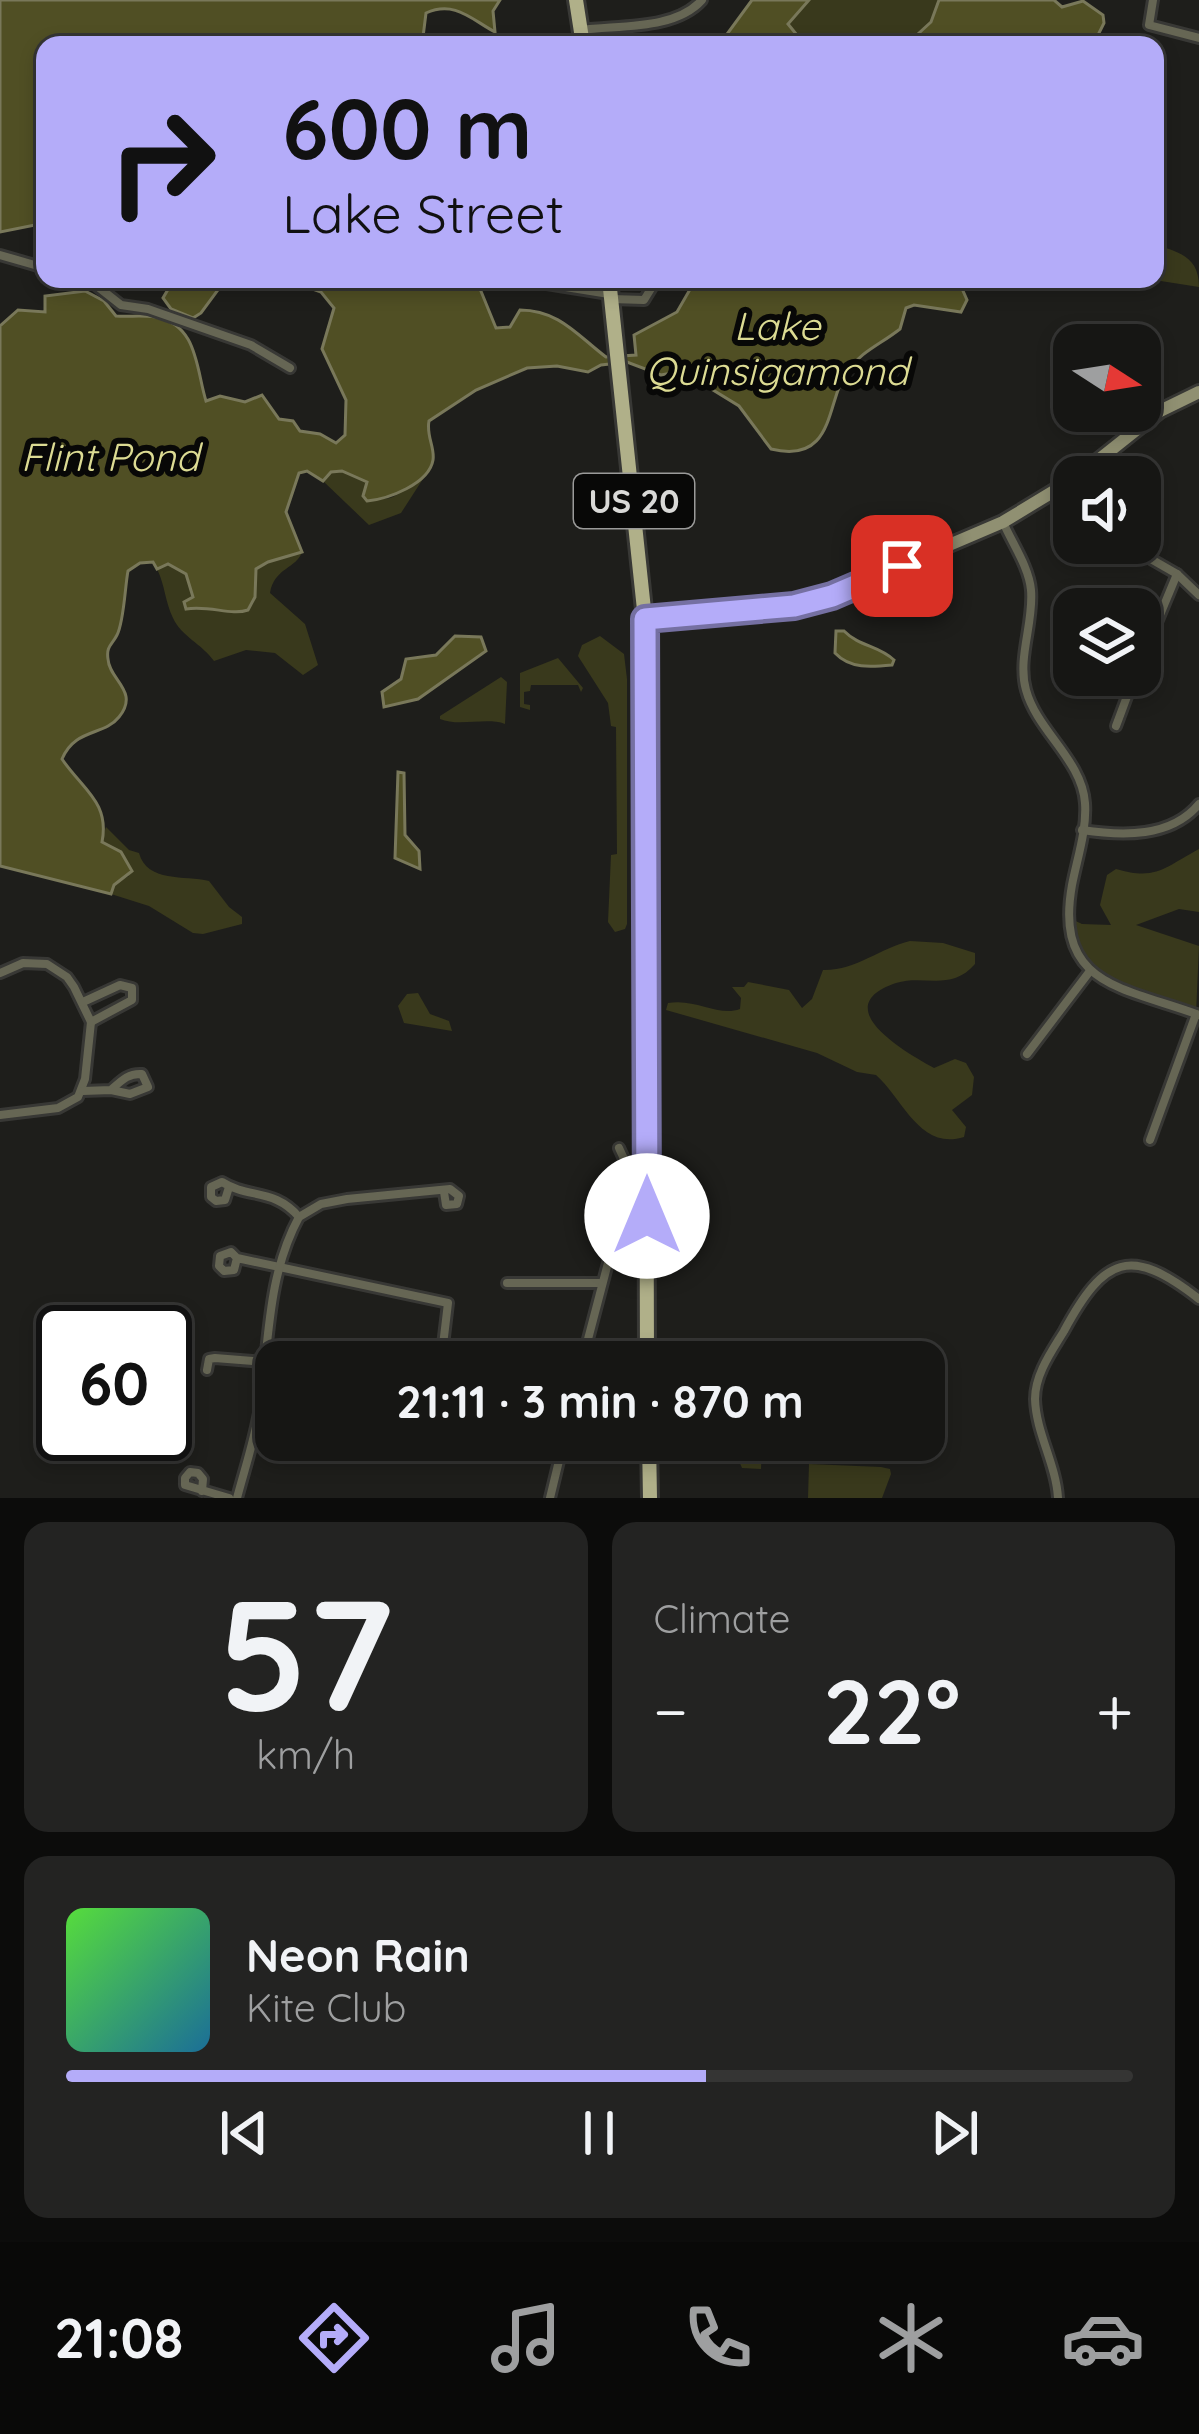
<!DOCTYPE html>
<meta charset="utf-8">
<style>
:root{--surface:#161614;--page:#232322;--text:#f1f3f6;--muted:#9e9fa0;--line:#353534;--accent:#b4acf9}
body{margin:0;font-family:Quicksand,sans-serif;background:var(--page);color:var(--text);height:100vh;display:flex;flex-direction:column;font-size:45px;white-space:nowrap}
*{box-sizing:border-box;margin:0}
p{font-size:39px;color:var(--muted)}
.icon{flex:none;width:66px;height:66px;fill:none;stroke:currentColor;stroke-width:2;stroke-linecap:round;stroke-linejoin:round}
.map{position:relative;height:1498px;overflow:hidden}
.panel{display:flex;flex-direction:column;gap:24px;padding:24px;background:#0c0c0b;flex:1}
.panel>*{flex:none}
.banner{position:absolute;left:36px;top:36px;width:1128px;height:252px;border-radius:24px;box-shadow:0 6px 18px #0003,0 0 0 3px var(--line);background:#b4acf9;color:#111;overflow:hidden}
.needle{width:78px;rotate:102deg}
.buttons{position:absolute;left:1053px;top:324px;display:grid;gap:24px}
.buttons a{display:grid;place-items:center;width:108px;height:108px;border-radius:24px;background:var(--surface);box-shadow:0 6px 18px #0003,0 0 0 3px var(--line);font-size:60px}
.speed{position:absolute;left:36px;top:1305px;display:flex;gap:24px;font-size:60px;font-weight:700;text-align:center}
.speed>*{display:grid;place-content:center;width:156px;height:156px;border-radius:50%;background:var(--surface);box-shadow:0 6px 18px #0003,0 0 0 3px var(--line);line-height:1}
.speed .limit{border:6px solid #111;border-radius:18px;background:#fff;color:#111}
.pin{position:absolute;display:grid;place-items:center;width:102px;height:102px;color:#fff;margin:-51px;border-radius:24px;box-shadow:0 6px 18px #0006}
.me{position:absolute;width:132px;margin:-66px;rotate:0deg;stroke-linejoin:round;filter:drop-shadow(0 0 9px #0008)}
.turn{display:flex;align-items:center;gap:42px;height:252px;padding:0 48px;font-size:54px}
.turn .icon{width:156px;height:156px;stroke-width:2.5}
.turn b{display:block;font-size:84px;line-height:102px}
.big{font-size:90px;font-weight:800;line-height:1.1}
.panel .tile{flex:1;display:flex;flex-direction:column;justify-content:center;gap:18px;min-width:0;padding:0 42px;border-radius:24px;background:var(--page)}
.panel .dial{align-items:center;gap:0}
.dial b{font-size:156px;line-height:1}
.song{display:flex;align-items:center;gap:36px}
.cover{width:144px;height:144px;border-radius:18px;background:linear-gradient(135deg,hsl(110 70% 55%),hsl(200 70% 35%))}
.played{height:12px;border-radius:6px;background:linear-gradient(90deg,var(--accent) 60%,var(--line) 60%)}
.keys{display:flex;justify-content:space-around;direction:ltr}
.heat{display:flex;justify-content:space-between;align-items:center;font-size:66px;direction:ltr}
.panel .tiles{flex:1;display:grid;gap:24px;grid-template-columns:1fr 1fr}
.tile:last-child{grid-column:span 2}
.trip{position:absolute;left:255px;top:1341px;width:690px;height:120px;border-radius:24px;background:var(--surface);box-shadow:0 6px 18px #0003,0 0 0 3px var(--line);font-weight:800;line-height:120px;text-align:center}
.menu{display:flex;height:192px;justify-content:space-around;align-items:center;background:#090908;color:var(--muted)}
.menu .icon{width:84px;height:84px}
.menu .current{color:var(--accent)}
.menu b{font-size:54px;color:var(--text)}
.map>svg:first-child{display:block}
.green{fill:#39391c}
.water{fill:#504f24;stroke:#79785a;stroke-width:3}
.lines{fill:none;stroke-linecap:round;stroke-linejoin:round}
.street-casing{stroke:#383835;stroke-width:14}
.secondary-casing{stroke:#383835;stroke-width:18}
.primary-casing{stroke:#383835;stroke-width:20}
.street{stroke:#666654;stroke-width:8}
.secondary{stroke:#909072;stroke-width:12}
.primary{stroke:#b0b089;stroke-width:14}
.route-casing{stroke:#7570a2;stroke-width:30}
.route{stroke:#b4acf9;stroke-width:21}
.labels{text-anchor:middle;stroke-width:12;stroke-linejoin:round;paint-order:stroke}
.shield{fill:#080807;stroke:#9a9a99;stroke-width:3}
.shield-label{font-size:33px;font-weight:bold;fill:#d9d9d7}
.water-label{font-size:39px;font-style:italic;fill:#dcdb93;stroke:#080807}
</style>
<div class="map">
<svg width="1199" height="1498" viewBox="0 0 1199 1498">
<rect width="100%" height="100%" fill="#1e1e1b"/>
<!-- green -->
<g class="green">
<path d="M809,0H939L931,22L906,45H806L788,24Z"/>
<path d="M1155,245C1181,252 1199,258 1199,287L1148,279H1155Z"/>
<path d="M430,468L401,513L369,525L323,481L331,472L342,471L367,482L366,492C390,513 411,482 430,468Z"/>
<path d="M302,552C297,568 274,568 270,593L305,624L318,665L303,675L275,653L246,650L214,661C202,644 181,636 173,618C165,602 165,585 157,569L167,564L187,575L194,597L185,608L207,605L241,613L253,604L256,569L268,562Z"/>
<path d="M600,636L624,654L627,679V924L625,929L615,932L608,922L611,855L617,854L616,727L611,726L608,703L578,656L582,645Z"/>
<path d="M558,658L583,688L581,692L578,685H531L530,691L524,692V704L530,705V710L520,707V673Z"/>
<path d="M501,677L507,682L505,724C487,717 458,727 440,719V716Z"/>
<path d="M106,827L129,850L139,853C147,883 185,875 209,881L229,907L242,917V924L203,934L193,933L149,906L111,894L113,885L129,876L101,842Z"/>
<path d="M1199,849V912L1179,909L1136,925L1199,946L1196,1014C1148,995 1067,981 1067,917L1082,924L1111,925L1100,905L1107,875L1116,869C1157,881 1165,867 1199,849Z"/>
<path d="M910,941L943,943L975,953V964C951,992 924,974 896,983C825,1007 907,1053 934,1068L955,1059L966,1063L974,1077L972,1095L952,1110L966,1127L964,1137C920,1151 903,1099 876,1075L857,1072L817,1053L666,1010L668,1003C696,998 718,1017 740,1009L741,998L732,987H744L748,982L789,990L802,1008L812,999L823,970C855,971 880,948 910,941Z"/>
<path d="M418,993L430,1014L449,1021L452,1031L404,1023L398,1006L407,994Z"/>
<path d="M663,1440H757L762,1443L761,1469L742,1468L736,1454C712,1452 692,1446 667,1449L660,1458L658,1447Z"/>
<path d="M809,1464L881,1467L890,1469L891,1474L882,1498H808Z"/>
</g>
<!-- water -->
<g class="water">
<path d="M0,0H500L493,11L495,32C472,20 455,0 426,13L422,45H45V223L0,232Z"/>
<path d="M752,0H809L788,24L805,45H719Z"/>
<path d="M939,0H1054L1062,7L1083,1L1103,15L1104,23L1097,37L1100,45H906L931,22Z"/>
<path d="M191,279H266L220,287L201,313L193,318L171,309L163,298L170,286H184Z"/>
<path d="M285,279H476L496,328L510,327L520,310C559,310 578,336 606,357L636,355L634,335L677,312L696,279H962L960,284L967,300L961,312L914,305L906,308L900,329C881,344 862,351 847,371C826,400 836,465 771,449L739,406L682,371L661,375L627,362L601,365L588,372L557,366L527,368L476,390L429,421C426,436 435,447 433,460C429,484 388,499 367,501L363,496L367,482L342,471L331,472L323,481L307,471L299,473L286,512L302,552L268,562L256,569L255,597L248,610C231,616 210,605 186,609L184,602L193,597L186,574L168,564L157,569L153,562L140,563L128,571C125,586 124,622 117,635C112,645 106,646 108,659C109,680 140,691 119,717C104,736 75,728 62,759C82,789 110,802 102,842L121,852L132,871L114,885L111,894L0,866V326L18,310L45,312V296L85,291L104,301L116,316C129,317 142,315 155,317C198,324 196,369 206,401L220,396L245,402L262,395L279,419L293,421L300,431L320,434L336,443L345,435L346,400L322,349L334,308L321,292Z"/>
<path d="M836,631H844C860,647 878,645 894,660L892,665C871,667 850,669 835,653Z"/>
<path d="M455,636L481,637L486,651L418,699L384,707L382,692L401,679L406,659L436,655Z"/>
<path d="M398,772L404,773L405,835L419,851L420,869L395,858Z"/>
</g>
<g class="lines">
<defs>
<g id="street">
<path d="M1153,0L1149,25L1199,38"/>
<path d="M582,30C620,25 675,30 702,0"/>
<path d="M0,255L45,268"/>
<path d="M88,279L121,305L148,309L251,345L290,368"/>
<path d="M516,279L609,294"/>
<path d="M612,299L644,300L657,279"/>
<path d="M1062,487L1074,505"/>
<path d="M1003,522C1012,543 1029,567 1031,590C1034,623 1017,658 1026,690C1037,731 1082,760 1085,803C1087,830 1077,859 1072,885C1054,986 1123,987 1199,1015"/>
<path d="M1123,543L1177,574L1199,595"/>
<path d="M1140,663L1177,574"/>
<path d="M1116,726L1135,675"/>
<path d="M1082,830C1122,836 1171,838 1199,804"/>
<path d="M0,973L23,963L47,964L67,977L74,987L91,1022L85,1079L78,1097L58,1108L0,1115"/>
<path d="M83,1002L120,985L132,988V1000L91,1022"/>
<path d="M1027,1054L1090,971"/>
<path d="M83,1091L111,1090L130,1094L148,1087L142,1074C128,1073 121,1081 111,1090"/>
<path d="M1150,1140L1196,1014"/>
<path d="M229,1187L225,1200L216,1201L211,1197V1187L222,1182C249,1199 274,1188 299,1217"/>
<path d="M237,1258L234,1270L224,1271L219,1266L220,1256L231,1252L237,1258L448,1303L441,1362"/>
<path d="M507,1283H602"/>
<path d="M582,1362L629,1183L630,1172L619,1148"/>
<path d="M207,1370L209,1359L215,1358L276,1363"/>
<path d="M538,1440L563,1445"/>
<path d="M202,1491L203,1479L198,1473L190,1472L185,1478V1485L229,1498"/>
<path d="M237,1498C245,1468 255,1438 260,1407C269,1343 267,1276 299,1217L321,1204L347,1199L450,1189L459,1196L457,1204L446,1205L444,1192"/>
<path d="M550,1498L564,1440"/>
<path d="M1058,1498C1056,1464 1036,1433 1035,1399C1035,1374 1052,1351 1064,1331C1104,1257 1130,1245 1199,1299"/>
</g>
<g id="secondary">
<path d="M1077,477L1160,411L1199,392"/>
<path d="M645,619L766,610L832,595L1003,522L1074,479"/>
</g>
<g id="primary">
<path d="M576,0L583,45"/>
<path d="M609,279L645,619L647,1362"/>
<path d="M649,1440L650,1498"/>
</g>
</defs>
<!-- street casing -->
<use href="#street" class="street-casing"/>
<!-- secondary casing -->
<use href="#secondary" class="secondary-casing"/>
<!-- primary casing -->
<use href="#primary" class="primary-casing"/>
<!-- street -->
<use href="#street" class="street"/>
<!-- secondary -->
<use href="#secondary" class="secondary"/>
<!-- primary -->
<use href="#primary" class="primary"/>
</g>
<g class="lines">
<defs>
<path id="route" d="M647,1216L645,619L794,606L832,596L902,566"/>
</defs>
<!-- route casing -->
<use href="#route" class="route-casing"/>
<!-- route -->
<use href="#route" class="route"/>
</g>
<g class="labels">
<!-- shield labels -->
<rect class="shield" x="574" y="474" width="120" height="54" rx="9"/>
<g class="shield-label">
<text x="634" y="513">US 20</text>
</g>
<!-- water labels -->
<g class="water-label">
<text x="777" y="340">Lake<tspan x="777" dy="45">Quinsigamond</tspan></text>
<text x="110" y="471">Flint Pond</text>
</g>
</g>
</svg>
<div class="buttons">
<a><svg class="needle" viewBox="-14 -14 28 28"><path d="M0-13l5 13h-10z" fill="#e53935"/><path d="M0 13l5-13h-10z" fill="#9e9fa0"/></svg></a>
<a><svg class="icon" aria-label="sound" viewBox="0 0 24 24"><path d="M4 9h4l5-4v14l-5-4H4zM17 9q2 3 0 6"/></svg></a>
<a><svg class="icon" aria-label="layers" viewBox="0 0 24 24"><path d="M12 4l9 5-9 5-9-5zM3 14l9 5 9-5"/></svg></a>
</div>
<div class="speed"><div class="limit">60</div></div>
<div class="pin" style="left:902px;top:566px;background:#d93025"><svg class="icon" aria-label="arrive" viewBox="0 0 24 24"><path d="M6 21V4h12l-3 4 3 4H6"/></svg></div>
<svg class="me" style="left:647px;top:1216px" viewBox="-20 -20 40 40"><circle r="19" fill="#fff"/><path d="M0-13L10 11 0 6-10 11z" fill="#b4acf9"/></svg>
<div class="trip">21:11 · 3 min · 870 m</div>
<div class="banner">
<div class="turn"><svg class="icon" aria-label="right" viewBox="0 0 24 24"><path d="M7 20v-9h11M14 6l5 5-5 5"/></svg><div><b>600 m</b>Lake Street</div></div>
</div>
</div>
<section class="panel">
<div class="tiles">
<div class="tile dial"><b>57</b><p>km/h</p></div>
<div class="tile"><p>Climate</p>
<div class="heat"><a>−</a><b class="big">22°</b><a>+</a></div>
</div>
<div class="tile">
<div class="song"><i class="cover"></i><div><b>Neon Rain</b><p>Kite Club</p></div></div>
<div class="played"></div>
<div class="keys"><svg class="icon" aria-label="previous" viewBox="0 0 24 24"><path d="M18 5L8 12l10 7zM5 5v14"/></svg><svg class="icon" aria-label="pause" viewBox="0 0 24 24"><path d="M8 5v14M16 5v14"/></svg><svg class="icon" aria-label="next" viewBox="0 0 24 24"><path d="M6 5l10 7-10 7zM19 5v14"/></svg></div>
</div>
</div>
</section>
<nav class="menu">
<b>21:08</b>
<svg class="icon current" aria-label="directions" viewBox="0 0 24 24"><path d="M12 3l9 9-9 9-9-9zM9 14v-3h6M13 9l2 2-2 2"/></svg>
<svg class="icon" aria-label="music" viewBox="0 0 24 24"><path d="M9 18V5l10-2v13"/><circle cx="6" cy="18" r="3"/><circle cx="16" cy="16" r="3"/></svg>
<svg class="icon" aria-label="phone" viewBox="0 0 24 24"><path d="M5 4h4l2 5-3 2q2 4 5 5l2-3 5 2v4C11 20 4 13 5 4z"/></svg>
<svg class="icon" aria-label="climate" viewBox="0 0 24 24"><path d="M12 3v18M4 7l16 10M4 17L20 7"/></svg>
<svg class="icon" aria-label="car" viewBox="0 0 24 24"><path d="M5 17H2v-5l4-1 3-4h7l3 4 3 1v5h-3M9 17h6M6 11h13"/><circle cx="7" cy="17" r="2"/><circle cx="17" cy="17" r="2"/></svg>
</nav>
